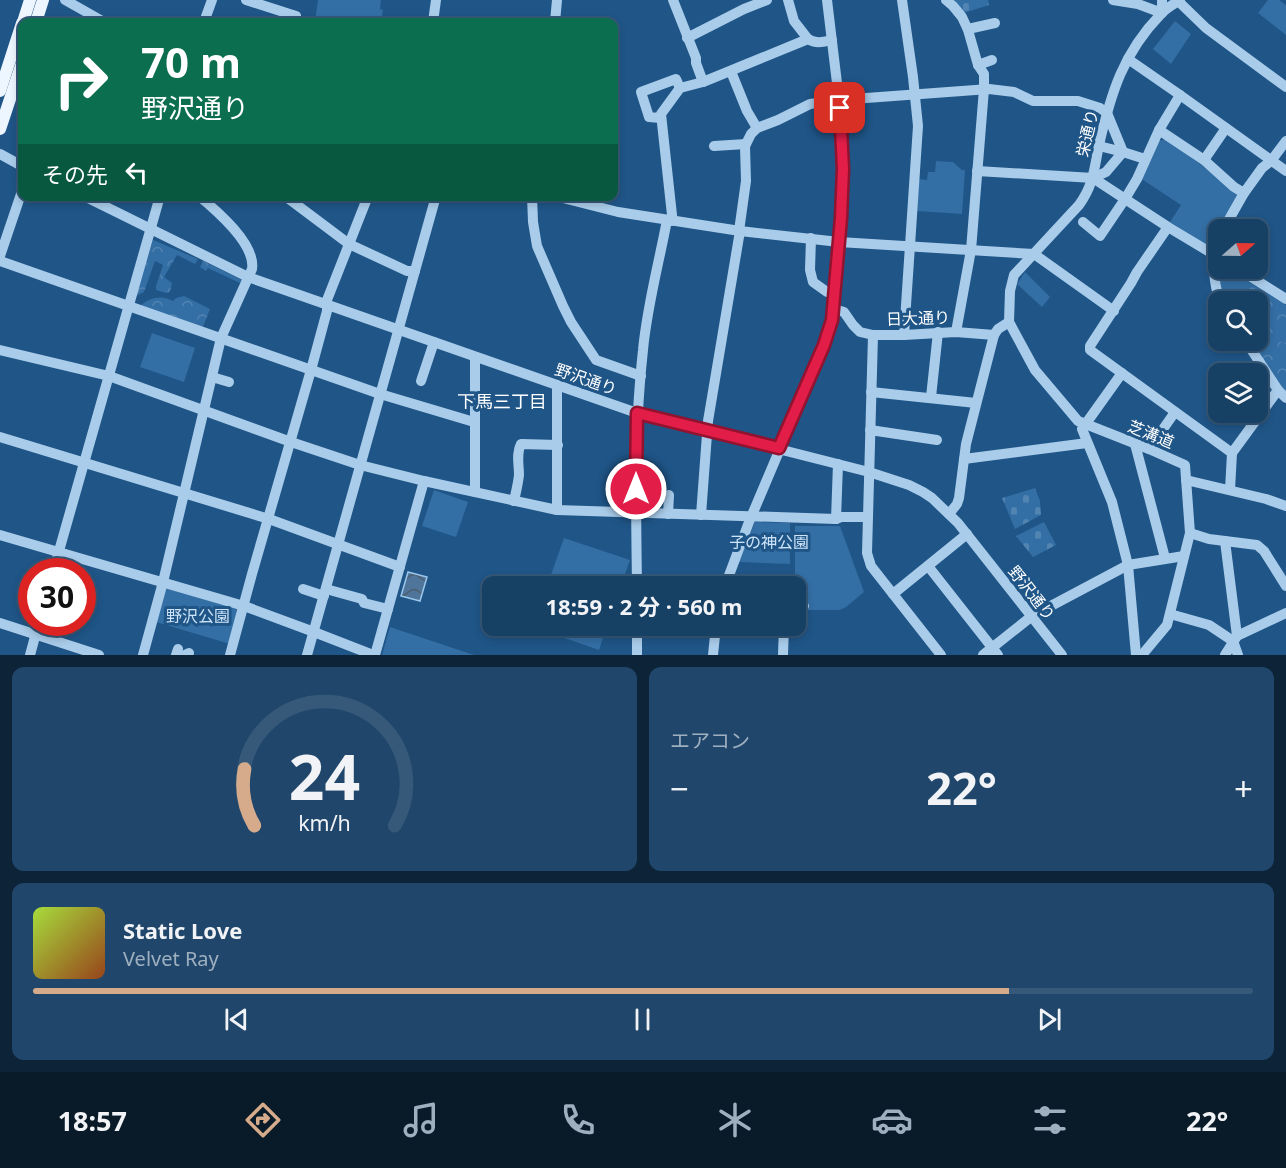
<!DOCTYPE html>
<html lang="ja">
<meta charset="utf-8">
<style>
:root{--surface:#174065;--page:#20476b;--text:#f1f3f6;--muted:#9eafbf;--line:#365979;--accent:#d6ab8b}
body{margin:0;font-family:"Noto Sans","Noto Sans JP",sans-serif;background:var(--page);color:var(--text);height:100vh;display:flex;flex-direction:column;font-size:22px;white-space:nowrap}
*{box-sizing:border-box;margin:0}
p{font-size:20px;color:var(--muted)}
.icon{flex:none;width:33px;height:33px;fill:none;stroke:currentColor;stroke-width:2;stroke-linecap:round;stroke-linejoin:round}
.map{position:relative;height:655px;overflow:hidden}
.details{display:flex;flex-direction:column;gap:12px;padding:12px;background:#0d2338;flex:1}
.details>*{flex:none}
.banner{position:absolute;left:18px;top:18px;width:600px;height:183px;border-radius:12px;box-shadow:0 3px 9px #0003,0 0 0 2px var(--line);background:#0b6e4f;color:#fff;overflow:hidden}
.needle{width:39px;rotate:70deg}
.fabs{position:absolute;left:1208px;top:219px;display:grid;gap:12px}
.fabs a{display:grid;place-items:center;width:60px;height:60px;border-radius:12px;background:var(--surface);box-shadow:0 3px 9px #0003,0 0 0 2px var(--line);font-size:30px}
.speed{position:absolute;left:18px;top:558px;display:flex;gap:12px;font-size:30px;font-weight:700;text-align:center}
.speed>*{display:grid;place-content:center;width:78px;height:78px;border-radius:50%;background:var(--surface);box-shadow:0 3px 9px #0003,0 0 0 2px var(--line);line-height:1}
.speed .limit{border:9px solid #d22;background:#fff;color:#111}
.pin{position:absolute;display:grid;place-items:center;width:51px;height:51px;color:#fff;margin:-26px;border-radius:12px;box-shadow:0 3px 9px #0006}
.me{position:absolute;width:66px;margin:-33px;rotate:0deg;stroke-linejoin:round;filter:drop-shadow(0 0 4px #0008)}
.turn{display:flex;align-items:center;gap:21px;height:126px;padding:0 24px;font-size:27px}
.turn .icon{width:78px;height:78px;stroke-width:2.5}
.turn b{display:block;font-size:42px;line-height:51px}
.then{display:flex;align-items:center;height:57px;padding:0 24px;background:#0003;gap:12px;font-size:22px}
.big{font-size:45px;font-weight:700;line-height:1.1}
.details .card{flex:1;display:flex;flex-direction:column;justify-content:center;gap:9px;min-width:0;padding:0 21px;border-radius:12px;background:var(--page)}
.details .dial{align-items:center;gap:0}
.dial svg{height:156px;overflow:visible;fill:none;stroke:var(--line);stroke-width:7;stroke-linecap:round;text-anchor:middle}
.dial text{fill:var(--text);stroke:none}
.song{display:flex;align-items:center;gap:18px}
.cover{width:72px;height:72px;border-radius:9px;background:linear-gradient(135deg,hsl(80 70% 55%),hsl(20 70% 35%))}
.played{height:6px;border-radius:3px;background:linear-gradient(90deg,var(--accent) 80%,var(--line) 80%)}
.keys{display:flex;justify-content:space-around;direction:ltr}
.heat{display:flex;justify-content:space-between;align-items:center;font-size:33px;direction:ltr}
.details .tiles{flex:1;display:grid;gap:12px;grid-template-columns:1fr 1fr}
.card:last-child{grid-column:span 2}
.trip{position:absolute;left:482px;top:576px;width:324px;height:60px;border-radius:12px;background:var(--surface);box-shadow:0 3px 9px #0003,0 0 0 2px var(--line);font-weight:700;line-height:60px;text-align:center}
.tab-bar{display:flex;height:96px;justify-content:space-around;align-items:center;background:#091a28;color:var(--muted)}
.tab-bar .icon{width:42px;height:42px}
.tab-bar .on{color:var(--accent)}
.tab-bar b{font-size:27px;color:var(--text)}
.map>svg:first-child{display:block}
.green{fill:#336ea4}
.forest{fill:url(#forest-crowns)}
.cemetery{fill:url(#cemetery-stones)}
.water{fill:url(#water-waves);stroke:#9cc7ec;stroke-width:1.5}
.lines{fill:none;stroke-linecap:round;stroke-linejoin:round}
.minor{stroke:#a9ccea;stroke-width:10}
.major{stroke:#edf5fe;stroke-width:12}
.route-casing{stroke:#92132f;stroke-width:15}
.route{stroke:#e11d48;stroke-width:10}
.labels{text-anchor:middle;stroke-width:6;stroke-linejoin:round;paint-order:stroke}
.street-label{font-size:16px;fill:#fff;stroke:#1f5587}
.park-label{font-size:16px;fill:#cde4f8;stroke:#1f5587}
.neighbourhood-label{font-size:18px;fill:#fff;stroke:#1f5587}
</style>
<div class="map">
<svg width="1286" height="655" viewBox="0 0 1286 655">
<defs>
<pattern id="forest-crowns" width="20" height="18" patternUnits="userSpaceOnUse" patternTransform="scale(1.5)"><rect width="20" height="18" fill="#336ea4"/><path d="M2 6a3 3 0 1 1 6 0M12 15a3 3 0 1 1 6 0" fill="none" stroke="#5284b2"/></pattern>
<pattern id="cemetery-stones" width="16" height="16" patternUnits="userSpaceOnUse" patternTransform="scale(1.5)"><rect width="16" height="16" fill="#336ea4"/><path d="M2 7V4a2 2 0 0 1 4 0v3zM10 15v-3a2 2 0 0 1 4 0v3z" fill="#5284b2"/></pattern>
<pattern id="water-waves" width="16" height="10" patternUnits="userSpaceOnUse" patternTransform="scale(1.5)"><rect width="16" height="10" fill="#4f759a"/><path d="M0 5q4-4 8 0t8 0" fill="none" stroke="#4d5e6f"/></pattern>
</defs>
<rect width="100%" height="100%" fill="#1f5587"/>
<!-- green -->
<g class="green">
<path d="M318,0H381L380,9L383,10L381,22H325L315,21Z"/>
<path d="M1268,0H1279L1286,5V35L1258,13Z"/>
<path d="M1175,21L1191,34L1171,64L1153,49Z"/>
<path d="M1168,139L1237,193L1238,196L1218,230L1213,246L1209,247L1170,222L1181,205L1140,178L1157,141Z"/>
<path d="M936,161L953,162L962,170H965L962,214L917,211L919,179L927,180L928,172H935Z"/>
<path d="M1219,269H1228L1286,305V394L1257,340V302L1224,301L1222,299Z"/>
<path d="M1025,272L1050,297L1042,307L1017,284Z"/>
<path d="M152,333L195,348L184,382L140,367Z"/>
<path d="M434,490L468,502L456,537L422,526Z"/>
<path d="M755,522L790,523V564L739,562Z"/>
<path d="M795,526H840L864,592L846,607L840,610H808V600L799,599L795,595Z"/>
<path d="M564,538L630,560L621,586H547Z"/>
<path d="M166,588L240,610L230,644L156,622Z"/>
<path d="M534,626H607L599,650L533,627Z"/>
<path d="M390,627L474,655H382Z"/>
</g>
<!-- forest -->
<g class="forest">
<path d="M153,240L198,259L195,264L177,255L164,277L172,283L170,292L166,293L156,290V286L163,265L155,261L144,292L136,296Z"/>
<path d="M203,261L242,280L240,283L208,268L206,271L200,267Z"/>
<path d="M1251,286L1286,308V333H1278L1274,336L1279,342L1286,343V393L1250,341L1257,340V302H1241Z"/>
<path d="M184,296L210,309L202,329L140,306C151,297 161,295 173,301L176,298Z"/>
</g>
<!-- cemetery -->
<g class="cemetery">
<path d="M954,0H988L989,5L964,13Z"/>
<path d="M1035,488L1040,501L1041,515L1015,529L1002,498Z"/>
<path d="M1044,522L1056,545L1033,557L1016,536Z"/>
</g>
<!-- water -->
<path class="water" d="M408,572L427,577L420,601L401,596Z"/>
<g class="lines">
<!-- minor -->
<g class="minor">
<path d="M65,0L104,22"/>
<path d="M246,0L296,16L295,22"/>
<path d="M673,0L696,58V63L703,82"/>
<path d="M788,0L794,21L808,39"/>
<path d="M902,0L913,77L918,126L904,335"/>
<path d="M946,0L953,6L962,17L968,30L978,65L984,74V89L971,250L956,332"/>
<path d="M1113,0L1138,4L1162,13V0"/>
<path d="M1178,1L1206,28L1286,87"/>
<path d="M204,22L212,0"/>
<path d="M433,22L436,0"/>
<path d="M555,22L557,0"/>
<path d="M968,29L995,23"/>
<path d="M687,38L744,9L767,0"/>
<path d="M1128,59L1180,95L1286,171"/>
<path d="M978,65L992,60"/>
<path d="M732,74L747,111L757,128"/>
<path d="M661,118L649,117L641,92L676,79L680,88"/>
<path d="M1159,130L1204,160L1234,187L1244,193"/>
<path d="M714,146L746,144"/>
<path d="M1099,146L1123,152L1145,159"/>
<path d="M0,154L22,166"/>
<path d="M1204,160L1226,128"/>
<path d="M977,171L1093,178L1106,172L1123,152"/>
<path d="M1093,178L1168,227L1218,257"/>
<path d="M84,196L248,277L637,413L869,472L909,485L923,492L932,498L958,523L1062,655"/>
<path d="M285,196L349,244L407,271H415"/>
<path d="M532,196L533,222L537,246L563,306L571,322L596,360L641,376"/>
<path d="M555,196L618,212L740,231L839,242L1034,254L1114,311"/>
<path d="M672,221V215L661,114L680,88L703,82L808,39C816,44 823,42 832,40"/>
<path d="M1083,222L1100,236L1125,199L1137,179L1159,130L1180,95"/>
<path d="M1168,227L1137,272L1131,283L1090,346V350L1232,453L1278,390"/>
<path d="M1223,230L1244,193L1262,168L1271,161L1286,141"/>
<path d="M739,231L746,181L745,146L751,134L757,128L778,120L810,104L839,100L989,89L1014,92L1033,101H1078L1100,108L1107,113L1123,152"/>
<path d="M811,238L810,270L813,282L827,292L835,293"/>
<path d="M1218,242C1211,260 1214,284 1220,302"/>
<path d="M0,256L22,191"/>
<path d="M0,261L380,394L474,422"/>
<path d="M1237,268L1286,299"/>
<path d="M834,309L844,312L853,325L860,332L873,335H904L956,332L994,335L998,329L1009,322"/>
<path d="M873,335L867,553L871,566L941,655"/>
<path d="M1245,340L1278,390L1286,398"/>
<path d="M0,350L109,376L291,442L360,465L424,481L557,510L836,519L841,517H868"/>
<path d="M1122,373L1082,429L1112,502L1128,565L1136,655"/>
<path d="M212,377L229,382"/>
<path d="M421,381L434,342"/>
<path d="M557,385V510"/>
<path d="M871,392L976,403"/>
<path d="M931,397L938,332"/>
<path d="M870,430L937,440"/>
<path d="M0,437L269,519L400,567"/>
<path d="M1135,444L1165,558"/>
<path d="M1149,449L1175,412"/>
<path d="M964,459L1087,443"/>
<path d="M1186,480L1266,499L1286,506"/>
<path d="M1230,490L1232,453"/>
<path d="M475,492V357"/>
<path d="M514,501C516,492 518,484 519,475C519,465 516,453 521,444L558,445"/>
<path d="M668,514L669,495"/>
<path d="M949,514L957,504L959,498L966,444L994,335"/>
<path d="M701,515L708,421L740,231"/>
<path d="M836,519L838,464"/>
<path d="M1190,533L1209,539L1257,545L1264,551L1286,586"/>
<path d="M0,535L244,606L314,632L373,655"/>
<path d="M1225,541L1237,636"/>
<path d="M928,566L998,655"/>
<path d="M53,572L160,196"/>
<path d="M637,586C636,507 634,429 643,350C647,306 659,263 667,220"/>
<path d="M725,586L749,522L824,345L829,330L834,309L841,218L843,169L840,108L827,0"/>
<path d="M303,589L324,596"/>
<path d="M326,589L362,599L364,603L388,609"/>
<path d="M893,594L967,534"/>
<path d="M795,605L804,606"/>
<path d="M1170,614L1209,625L1233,641L1238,655"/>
<path d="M0,623L99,655"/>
<path d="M30,655L39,622"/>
<path d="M143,655L163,582L221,338L252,269C256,244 217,211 199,196"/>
<path d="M176,655L178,649"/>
<path d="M185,655L189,653"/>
<path d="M230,655L252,574L311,370L327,311V300L368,196"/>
<path d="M307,655L436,196"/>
<path d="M375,655L424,481"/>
<path d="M637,655V626"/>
<path d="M713,655L716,626"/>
<path d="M783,655L784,626"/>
<path d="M983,655L1032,616L1128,565L1184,556"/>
<path d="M1142,655L1167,625L1190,533L1185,465L1149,449L1078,421L1035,370L1009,322L1010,291L1014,275L1079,205C1094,184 1094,169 1099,145C1111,93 1123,53 1161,14C1166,8 1174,4 1180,0"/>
<path d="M1225,655L1237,636L1286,613"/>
</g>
<!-- major -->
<g class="major">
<path d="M23,22L30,0"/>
<path d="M36,22L43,0"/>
<path d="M0,91L22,23"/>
<path d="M0,129L22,63"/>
</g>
</g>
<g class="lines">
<defs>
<path id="route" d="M636,489L637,413L779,448L824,345L832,320L841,218L843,169L840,108"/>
</defs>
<!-- route casing -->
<use href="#route" class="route-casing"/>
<!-- route -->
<use href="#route" class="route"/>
</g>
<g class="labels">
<!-- street labels -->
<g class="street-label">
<text transform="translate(1087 133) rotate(-77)" y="6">栄通り</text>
<text transform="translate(918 318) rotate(-2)" y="6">日大通り</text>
<text transform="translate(586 379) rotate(19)" y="6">野沢通り</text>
<text transform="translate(1151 434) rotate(22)" y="6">芝溝道</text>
<text transform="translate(1032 593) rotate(52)" y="6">野沢通り</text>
</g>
<!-- park labels -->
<g class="park-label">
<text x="769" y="548">子の神公園</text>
<text x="198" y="622">野沢公園</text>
</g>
<!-- neighbourhood labels -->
<g class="neighbourhood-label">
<text x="502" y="408">下馬三丁目</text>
</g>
</g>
</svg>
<div class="fabs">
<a><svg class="needle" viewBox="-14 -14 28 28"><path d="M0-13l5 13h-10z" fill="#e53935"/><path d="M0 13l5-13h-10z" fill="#9eafbf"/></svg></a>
<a><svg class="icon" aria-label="search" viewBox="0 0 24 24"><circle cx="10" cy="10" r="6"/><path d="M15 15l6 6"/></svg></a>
<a><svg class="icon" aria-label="layers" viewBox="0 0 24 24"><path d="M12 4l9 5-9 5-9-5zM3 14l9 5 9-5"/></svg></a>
</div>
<div class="speed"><div class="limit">30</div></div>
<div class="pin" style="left:840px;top:108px;background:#d93025"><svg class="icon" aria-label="arrive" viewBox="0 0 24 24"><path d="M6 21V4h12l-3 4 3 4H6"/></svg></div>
<svg class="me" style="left:636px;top:489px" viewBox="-20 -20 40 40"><circle r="17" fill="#e11d48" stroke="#fff" stroke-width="3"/><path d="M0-11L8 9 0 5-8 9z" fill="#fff"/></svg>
<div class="trip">18:59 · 2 分 · 560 m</div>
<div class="banner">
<div class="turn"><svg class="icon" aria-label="right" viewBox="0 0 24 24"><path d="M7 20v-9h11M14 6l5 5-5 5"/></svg><div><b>70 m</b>野沢通り</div></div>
<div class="then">その先<svg class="icon" aria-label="left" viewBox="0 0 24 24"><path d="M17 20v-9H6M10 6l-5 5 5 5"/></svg></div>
</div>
</div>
<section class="details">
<div class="tiles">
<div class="card dial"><svg viewBox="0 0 100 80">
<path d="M14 69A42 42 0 1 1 86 69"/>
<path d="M14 69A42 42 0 0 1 9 40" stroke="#d6ab8b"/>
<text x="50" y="56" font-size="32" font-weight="700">24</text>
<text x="50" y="72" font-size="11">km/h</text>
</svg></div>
<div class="card"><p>エアコン</p>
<div class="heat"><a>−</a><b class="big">22°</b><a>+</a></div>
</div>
<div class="card">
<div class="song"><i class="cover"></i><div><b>Static Love</b><p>Velvet Ray</p></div></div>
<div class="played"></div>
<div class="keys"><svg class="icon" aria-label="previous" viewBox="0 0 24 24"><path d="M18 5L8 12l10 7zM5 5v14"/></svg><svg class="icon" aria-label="pause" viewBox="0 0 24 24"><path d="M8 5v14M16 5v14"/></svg><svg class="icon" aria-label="next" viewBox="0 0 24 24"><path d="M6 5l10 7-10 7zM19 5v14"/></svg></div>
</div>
</div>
</section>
<nav class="tab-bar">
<b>18:57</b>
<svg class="icon on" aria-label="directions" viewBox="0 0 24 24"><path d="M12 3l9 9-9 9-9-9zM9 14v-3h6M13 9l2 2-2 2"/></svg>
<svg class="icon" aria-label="music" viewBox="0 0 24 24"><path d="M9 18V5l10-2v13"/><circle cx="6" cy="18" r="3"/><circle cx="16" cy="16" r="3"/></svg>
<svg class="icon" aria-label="phone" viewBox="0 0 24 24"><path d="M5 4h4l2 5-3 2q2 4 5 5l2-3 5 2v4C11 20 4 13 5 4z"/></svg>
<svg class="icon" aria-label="climate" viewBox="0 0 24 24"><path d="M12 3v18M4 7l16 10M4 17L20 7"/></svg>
<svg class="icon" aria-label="car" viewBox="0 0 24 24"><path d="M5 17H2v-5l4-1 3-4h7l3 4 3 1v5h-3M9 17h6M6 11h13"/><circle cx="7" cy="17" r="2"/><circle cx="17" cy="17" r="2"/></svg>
<svg class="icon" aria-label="filters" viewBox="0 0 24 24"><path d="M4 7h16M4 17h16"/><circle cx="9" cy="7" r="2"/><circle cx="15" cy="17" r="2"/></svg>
<b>22°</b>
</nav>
